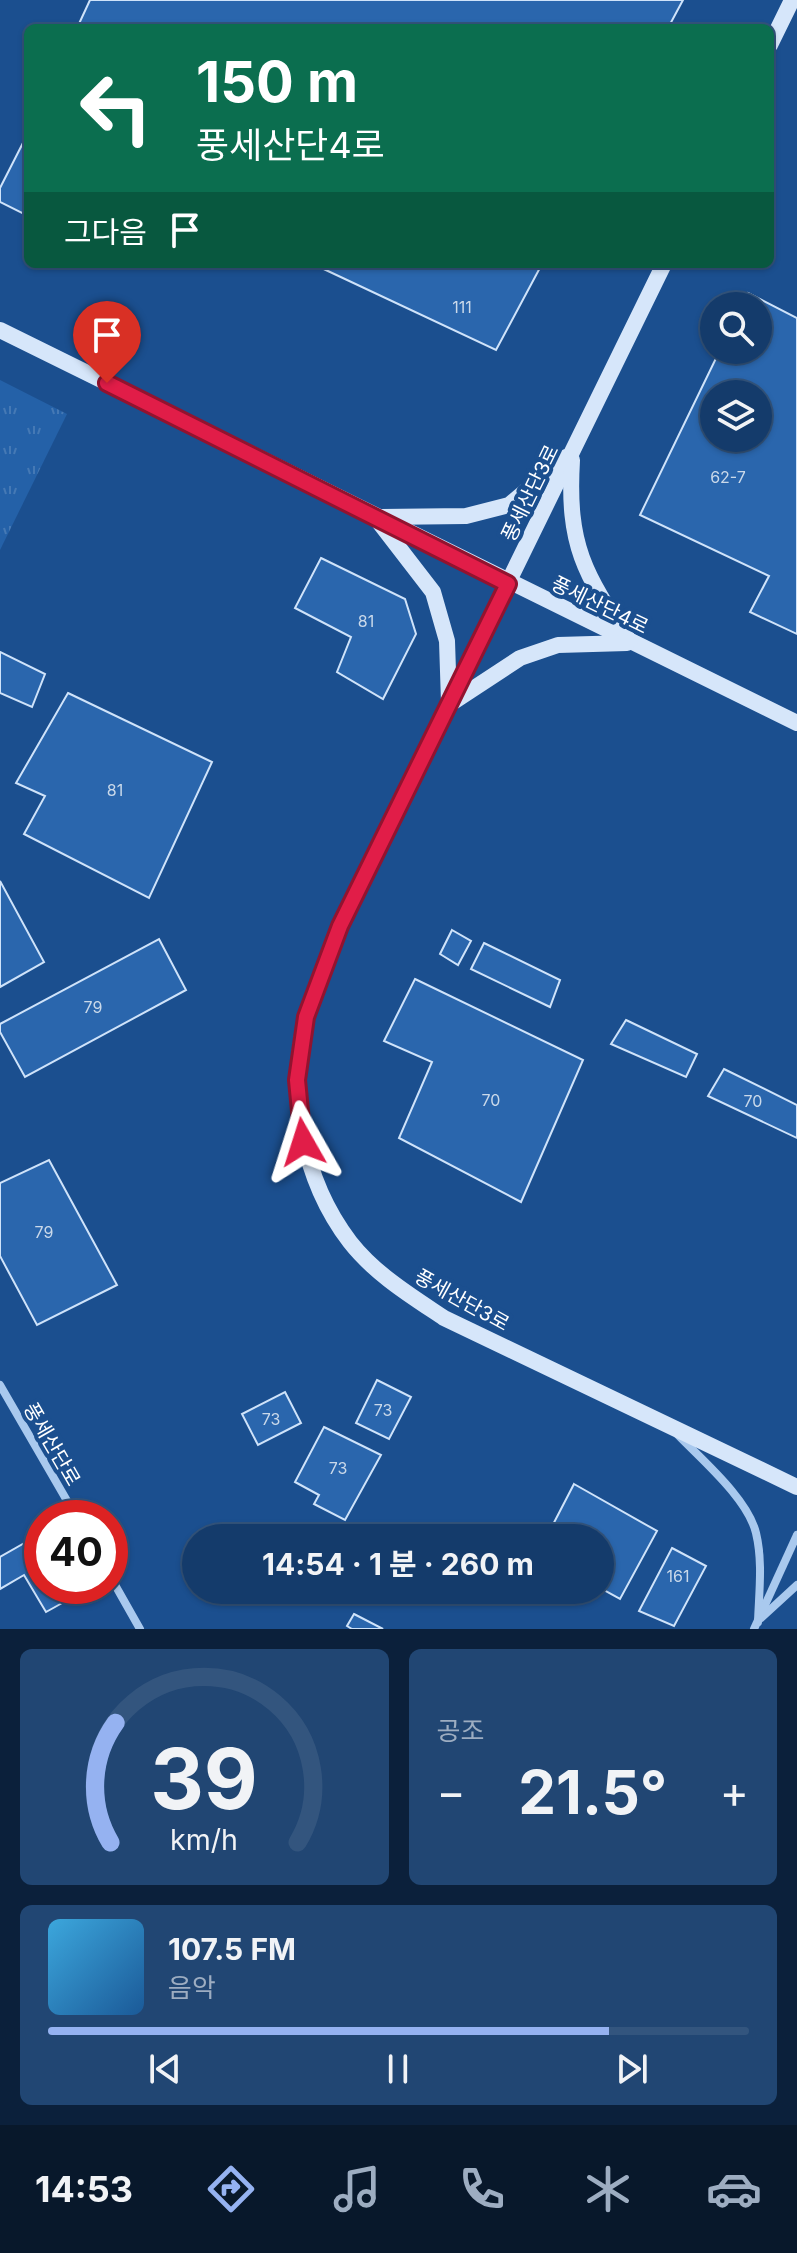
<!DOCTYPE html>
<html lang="ko">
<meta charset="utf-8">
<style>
:root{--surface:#143b6b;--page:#214673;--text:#f1f3f6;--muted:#9dadc1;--line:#33557e;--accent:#95b2f1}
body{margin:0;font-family:Inter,"Noto Sans KR",sans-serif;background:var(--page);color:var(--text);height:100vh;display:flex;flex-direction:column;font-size:30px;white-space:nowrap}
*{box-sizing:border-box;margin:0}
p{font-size:26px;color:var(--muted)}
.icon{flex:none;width:44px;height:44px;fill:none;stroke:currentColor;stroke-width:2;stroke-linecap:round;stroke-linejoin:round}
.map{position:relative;height:1629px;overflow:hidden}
.details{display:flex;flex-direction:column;gap:20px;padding:20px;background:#0b203b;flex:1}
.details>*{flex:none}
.top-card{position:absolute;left:24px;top:24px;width:750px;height:244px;border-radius:12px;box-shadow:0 2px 6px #0004,0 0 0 2px var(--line);background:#0b6e4f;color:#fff;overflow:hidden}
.buttons{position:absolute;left:700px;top:292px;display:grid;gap:16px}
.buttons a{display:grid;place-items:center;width:72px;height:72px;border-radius:50%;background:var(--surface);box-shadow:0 2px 6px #0004,0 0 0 2px var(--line);font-size:40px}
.speed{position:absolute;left:24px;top:1500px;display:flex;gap:16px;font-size:40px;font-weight:700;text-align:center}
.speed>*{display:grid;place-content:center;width:104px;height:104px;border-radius:50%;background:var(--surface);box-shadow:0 2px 6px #0004,0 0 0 2px var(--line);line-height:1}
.speed .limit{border:12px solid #d22;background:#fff;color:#111}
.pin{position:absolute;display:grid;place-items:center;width:68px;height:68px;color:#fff;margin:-82px -34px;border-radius:50% 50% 50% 0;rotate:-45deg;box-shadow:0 0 8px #0007}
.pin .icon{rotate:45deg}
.me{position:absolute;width:88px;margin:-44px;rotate:354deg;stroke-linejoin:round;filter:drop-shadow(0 0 6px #0008)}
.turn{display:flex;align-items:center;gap:28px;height:168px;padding:0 40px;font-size:36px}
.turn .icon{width:104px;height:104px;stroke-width:2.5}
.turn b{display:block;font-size:56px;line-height:68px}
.then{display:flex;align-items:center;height:76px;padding:0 40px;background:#0003;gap:16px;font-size:30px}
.big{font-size:60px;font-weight:700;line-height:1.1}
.details .tile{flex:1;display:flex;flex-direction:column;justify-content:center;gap:12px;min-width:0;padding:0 28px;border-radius:12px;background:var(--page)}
.details .dial{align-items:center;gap:0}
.dial svg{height:208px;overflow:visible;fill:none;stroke:var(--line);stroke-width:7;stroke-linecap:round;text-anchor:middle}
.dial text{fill:var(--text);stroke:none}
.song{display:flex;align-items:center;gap:24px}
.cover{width:96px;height:96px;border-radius:12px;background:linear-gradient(135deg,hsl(200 70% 55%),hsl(210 70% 35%))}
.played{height:8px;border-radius:4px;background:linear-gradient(90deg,var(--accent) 80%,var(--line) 80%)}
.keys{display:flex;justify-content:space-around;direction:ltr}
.heat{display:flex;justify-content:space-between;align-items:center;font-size:44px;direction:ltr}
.details .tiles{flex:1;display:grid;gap:20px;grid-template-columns:1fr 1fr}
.tile:last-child{grid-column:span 2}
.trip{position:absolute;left:182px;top:1524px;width:432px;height:80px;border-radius:40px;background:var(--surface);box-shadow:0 2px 6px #0004,0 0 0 2px var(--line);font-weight:700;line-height:80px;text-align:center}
.dock{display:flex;height:128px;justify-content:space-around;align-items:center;background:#08182b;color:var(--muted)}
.dock .icon{width:56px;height:56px}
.dock .selected{color:var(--accent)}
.dock b{font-size:36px;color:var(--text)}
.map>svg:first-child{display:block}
.park{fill:url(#park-tufts)}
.building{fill:#2a66ad;stroke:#cfe3fa;stroke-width:2;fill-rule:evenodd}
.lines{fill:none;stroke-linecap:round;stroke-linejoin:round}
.street{stroke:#a9c9ee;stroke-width:8}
.secondary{stroke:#d6e6fa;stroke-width:16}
.route-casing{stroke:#92132f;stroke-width:20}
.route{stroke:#e11d48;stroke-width:14}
.labels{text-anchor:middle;stroke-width:8;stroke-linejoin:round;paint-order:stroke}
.number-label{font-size:16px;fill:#cad9ea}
.street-label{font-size:20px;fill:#fff;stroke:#1b4f8f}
</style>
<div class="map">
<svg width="797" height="1629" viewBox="0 0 797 1629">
<defs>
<pattern id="park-tufts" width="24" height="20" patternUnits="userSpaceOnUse" patternTransform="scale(2)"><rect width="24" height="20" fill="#2461a8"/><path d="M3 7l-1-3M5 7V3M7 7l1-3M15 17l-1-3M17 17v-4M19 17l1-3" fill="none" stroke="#4579b5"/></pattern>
</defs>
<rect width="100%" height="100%" fill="#1b4f8f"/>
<!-- park -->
<path class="park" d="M0,380L67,414L0,550Z"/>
<!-- building -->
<g class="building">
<path d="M90,0H683L668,28H77Z"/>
<path d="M28,133V216L0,202V188Z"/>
<path d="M313,264H542L496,350Z"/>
<path d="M748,293L797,318V634L750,612L769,576L640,515L720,350H758V306H741ZM714,394H758V438H714Z"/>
<path d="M321,558L405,599L416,634L383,699L337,672L351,637L295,608Z"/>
<path d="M0,652L45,674L32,707L0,693Z"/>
<path d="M68,693L212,762L149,898L24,834L45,796L16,783Z"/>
<path d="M0,881L44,962L0,987Z"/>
<path d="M452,930L471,941L458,965L440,954Z"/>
<path d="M159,939L186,990L25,1077L0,1032V1024Z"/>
<path d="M484,943L560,980L550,1007L471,969Z"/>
<path d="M415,979L583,1060L521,1202L399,1138L432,1062L384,1041Z"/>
<path d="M626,1020L697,1054L686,1077L611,1044Z"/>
<path d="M724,1069L797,1105V1138L708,1096Z"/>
<path d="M49,1160L117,1285L37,1325L0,1256V1183Z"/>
<path d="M377,1380L411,1397L389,1439L356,1423Z"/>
<path d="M285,1392L301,1423L258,1445L242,1414Z"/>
<path d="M324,1427L381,1455L345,1520L314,1504L319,1495L295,1482Z"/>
<path d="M574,1484L657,1531L620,1599L600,1588V1538H546Z"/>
<path d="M35,1537L42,1548V1586H66L73,1597L46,1612L24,1575L0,1589V1557Z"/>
<path d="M672,1548L706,1566L674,1626L639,1611Z"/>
<path d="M354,1614L383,1629H352L347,1626Z"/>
</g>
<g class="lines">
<!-- street -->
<g class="street">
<path d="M0,1385L77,1518"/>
<path d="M678,1435C702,1460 748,1499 756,1533C763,1562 759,1592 758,1622"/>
<path d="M110,1576L140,1629"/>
<path d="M761,1618L797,1585"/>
<path d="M754,1629L797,1535"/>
</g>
<!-- secondary -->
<g class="secondary">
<path d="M770,45L792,0"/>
<path d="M664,264L340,926C329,956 314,987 306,1017C287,1094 302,1179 350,1242C375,1274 411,1296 444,1318L797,1487"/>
<path d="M0,330L797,723"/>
<path d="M572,460C567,546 584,573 630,642"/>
<path d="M381,517L466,516L509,505L566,457"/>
<path d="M379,522L433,592L447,641L449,702"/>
<path d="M450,704L520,658L558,645L627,643"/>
</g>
</g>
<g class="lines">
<defs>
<path id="route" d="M107,383L508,584L340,926L306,1017L297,1080L303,1142"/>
</defs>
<!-- route casing -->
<use href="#route" class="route-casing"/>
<!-- route -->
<use href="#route" class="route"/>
</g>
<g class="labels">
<!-- number labels -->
<g class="number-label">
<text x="462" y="313">111</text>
<text x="728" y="483">62-7</text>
<text x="366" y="627">81</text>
<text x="115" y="796">81</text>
<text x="93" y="1013">79</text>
<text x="491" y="1106">70</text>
<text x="753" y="1107">70</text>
<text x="44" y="1238">79</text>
<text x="383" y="1416">73</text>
<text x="271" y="1425">73</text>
<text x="338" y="1474">73</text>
<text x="678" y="1582">161</text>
</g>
<!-- street labels -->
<g class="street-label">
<text transform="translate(530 493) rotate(-64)" y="7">풍세산단3로</text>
<text transform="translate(600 605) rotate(26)" y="7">풍세산단4로</text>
<text transform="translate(462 1300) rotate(29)" y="7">풍세산단3로</text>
<text transform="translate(52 1444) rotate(60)" y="7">풍세산단로</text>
</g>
</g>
</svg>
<div class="buttons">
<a><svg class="icon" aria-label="search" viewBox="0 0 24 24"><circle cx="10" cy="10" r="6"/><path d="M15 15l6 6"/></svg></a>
<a><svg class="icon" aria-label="layers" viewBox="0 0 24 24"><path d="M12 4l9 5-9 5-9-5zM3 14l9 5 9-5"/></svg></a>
</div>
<div class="speed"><div class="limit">40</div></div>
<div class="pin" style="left:107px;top:383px;background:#d93025"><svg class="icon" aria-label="arrive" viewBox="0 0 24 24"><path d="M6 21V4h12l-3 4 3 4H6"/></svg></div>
<svg class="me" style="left:303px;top:1142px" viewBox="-20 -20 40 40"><path d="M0-17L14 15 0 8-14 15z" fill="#e11d48" stroke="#fff" stroke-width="4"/></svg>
<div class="trip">14:54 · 1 분 · 260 m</div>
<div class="top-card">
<div class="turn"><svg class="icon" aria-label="left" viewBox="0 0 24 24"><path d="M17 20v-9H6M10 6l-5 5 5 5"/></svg><div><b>150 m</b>풍세산단4로</div></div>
<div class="then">그다음<svg class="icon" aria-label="arrive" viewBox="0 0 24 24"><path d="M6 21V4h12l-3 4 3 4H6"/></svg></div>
</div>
</div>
<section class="details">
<div class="tiles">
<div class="tile dial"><svg viewBox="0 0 100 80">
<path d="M14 69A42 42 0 1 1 86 69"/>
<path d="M14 69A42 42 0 0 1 16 23" stroke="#95b2f1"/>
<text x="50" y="56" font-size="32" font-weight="700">39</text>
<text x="50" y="72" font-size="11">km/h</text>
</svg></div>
<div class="tile"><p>공조</p>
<div class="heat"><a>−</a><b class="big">21.5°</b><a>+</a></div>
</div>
<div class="tile">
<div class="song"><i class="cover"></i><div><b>107.5 FM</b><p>음악</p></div></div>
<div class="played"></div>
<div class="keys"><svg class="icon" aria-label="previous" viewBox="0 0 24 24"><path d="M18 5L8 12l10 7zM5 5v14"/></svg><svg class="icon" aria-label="pause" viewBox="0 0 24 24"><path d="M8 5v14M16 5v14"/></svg><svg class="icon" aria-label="next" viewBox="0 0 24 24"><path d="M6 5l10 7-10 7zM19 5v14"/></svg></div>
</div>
</div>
</section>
<nav class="dock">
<b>14:53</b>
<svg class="icon selected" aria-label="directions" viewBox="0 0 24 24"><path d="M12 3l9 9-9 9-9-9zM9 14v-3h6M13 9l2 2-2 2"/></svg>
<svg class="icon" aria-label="music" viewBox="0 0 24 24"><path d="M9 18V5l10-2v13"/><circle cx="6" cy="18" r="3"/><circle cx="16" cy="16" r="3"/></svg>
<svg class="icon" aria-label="phone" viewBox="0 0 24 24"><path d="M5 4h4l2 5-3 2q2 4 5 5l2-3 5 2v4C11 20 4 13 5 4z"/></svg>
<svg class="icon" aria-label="climate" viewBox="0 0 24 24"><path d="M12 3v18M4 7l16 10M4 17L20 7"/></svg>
<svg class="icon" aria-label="car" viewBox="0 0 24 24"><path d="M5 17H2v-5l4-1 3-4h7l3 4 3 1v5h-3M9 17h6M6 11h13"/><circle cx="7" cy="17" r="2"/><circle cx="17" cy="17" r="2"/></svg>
</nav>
